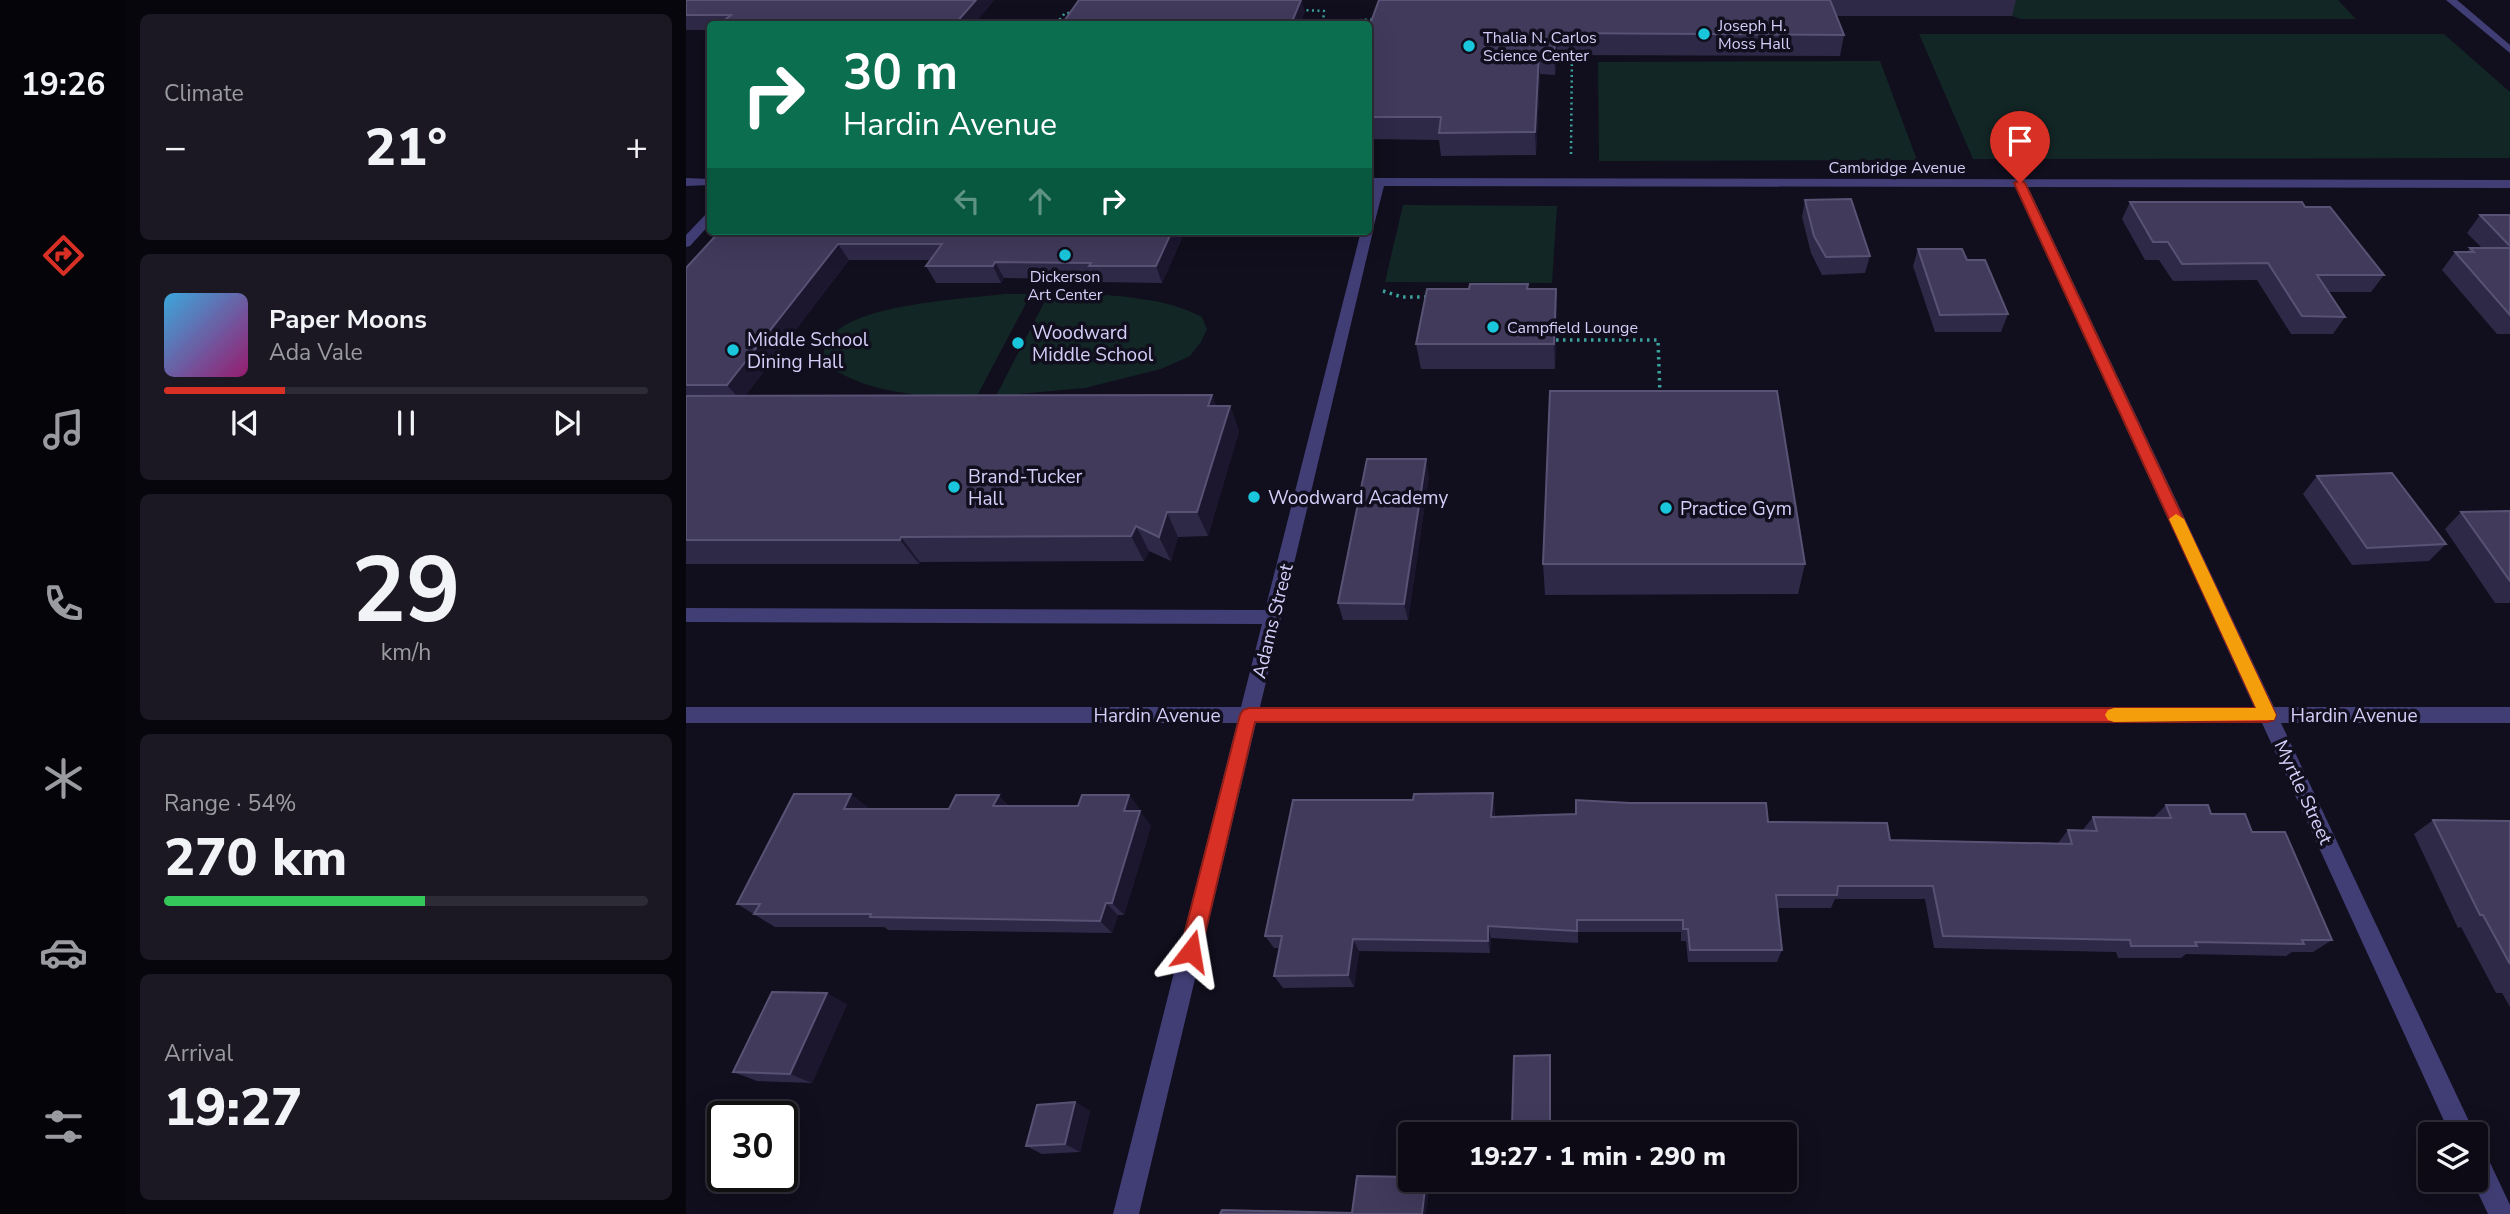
<!DOCTYPE html>
<meta charset="utf-8">
<style>
:root{--surface:#0d0a16;--page:#1b1823;--text:#f1f3f6;--muted:#9a9aa1;--line:#2d2b35;--accent:#d93025}
body{margin:0;font-family:"Nunito Sans",sans-serif;background:var(--page);color:var(--text);height:100vh;display:flex;flex-direction:column;font-size:26px;white-space:nowrap}
*{box-sizing:border-box;margin:0}
p{font-size:23px;color:var(--muted)}
.icon{flex:none;width:38px;height:38px;fill:none;stroke:currentColor;stroke-width:2;stroke-linecap:round;stroke-linejoin:round}
.map{position:relative;flex:1;overflow:hidden}
.sheet{display:flex;flex-direction:column;gap:14px;padding:14px;background:#07060c;width:560px}
.sheet>*{flex:none}
.top-card{position:absolute;left:21px;top:21px;width:665px;height:214px;border-radius:7px;box-shadow:0 7px 28px #0002,0 0 0 2px var(--line);background:#0b6e4f;color:#fff;overflow:hidden}
.fabs{position:absolute;left:1732px;top:1122px;display:grid;gap:14px}
.fabs a{display:grid;place-items:center;width:70px;height:70px;border-radius:7px;background:var(--surface);box-shadow:0 7px 28px #0002,0 0 0 2px var(--line);font-size:35px}
.speed{position:absolute;left:21px;top:1101px;display:flex;gap:14px;font-size:35px;font-weight:700;text-align:center}
.speed>*{display:grid;place-content:center;width:91px;height:91px;border-radius:50%;background:var(--surface);box-shadow:0 7px 28px #0002,0 0 0 2px var(--line);line-height:1}
.speed .limit{border:4px solid #111;border-radius:10px;background:#fff;color:#111}
.pin{position:absolute;display:grid;place-items:center;width:60px;height:60px;color:#fff;margin:-72px -30px;border-radius:50% 50% 50% 0;rotate:-45deg;box-shadow:0 0 7px #0007}
.pin .icon{rotate:45deg}
.me{position:absolute;width:77px;margin:-38px;rotate:14deg;stroke-linejoin:round;filter:drop-shadow(0 0 5px #0008)}
.turn{display:flex;align-items:center;gap:24px;height:147px;padding:0 21px;font-size:32px}
.turn .icon{width:91px;height:91px;stroke-width:2.5}
.turn b{display:block;font-size:49px;line-height:60px}
.lanes{display:flex;align-items:center;height:66px;padding:0 21px;background:#0003;justify-content:center;gap:35px;direction:ltr}
.lanes .off{opacity:.35}
.big{font-size:52px;font-weight:800;line-height:1.1}
.sheet .tile{flex:1;display:flex;flex-direction:column;justify-content:center;gap:10px;min-width:0;padding:0 24px;border-radius:10px;background:var(--page)}
.sheet .dial{align-items:center;gap:0}
.dial b{font-size:91px;line-height:1}
.song{display:flex;align-items:center;gap:21px}
.cover{width:84px;height:84px;border-radius:10px;background:linear-gradient(135deg,hsl(200 70% 55%),hsl(320 70% 35%))}
.played{height:7px;border-radius:4px;background:linear-gradient(90deg,var(--accent) 25%,var(--line) 25%)}
.keys{display:flex;justify-content:space-around;direction:ltr}
.heat{display:flex;justify-content:space-between;align-items:center;font-size:38px;direction:ltr}
.charge{height:10px;border-radius:5px;background:linear-gradient(90deg,#34c759 54%,var(--line) 0)}
.trip{position:absolute;left:712px;top:1122px;width:399px;height:70px;border-radius:7px;background:var(--surface);box-shadow:0 7px 28px #0002,0 0 0 2px var(--line);font-weight:800;line-height:70px;text-align:center}
main{display:flex;flex:1;min-height:0}
.tab-bar{display:flex;flex-direction:column;width:126px;justify-content:space-around;align-items:center;background:#050409;color:var(--muted)}
.tab-bar .icon{width:49px;height:49px}
.tab-bar .selected{color:var(--accent)}
.tab-bar b{font-size:32px;color:var(--text)}
.map>svg:first-child{display:block}
.green{fill:#122625}
.lines{fill:none;stroke-linecap:round;stroke-linejoin:round}
.path-far1{stroke:#3ba29d;stroke-width:2.5;stroke-dasharray:2 3.5;stroke-linecap:butt}
.path{stroke:#3ba29d;stroke-width:3.5;stroke-dasharray:2.5 4.5;stroke-linecap:butt}
.minor{fill:#413e76;fill-rule:evenodd}
.wall{fill:#2f2948}
.shaded-wall{fill:#1c162f}
.building{fill:#413a5b;stroke:#585274;stroke-width:2}
.route{fill:#d93025;stroke:#8d1f18;stroke-width:2}
.slow{fill:#f59e0b}
.poi-dot{fill:#1ac6db;stroke:#110e1d;stroke-width:2.5}
.labels{text-anchor:middle;stroke-width:7;stroke-linejoin:round;paint-order:stroke}
.far-poi-label{font-size:16px;fill:#d4cff9;stroke:#110e1d;text-anchor:start}
.far-street-label{font-size:16px;fill:#d4cff9;stroke:#110e1d}
.poi-label{font-size:19px;fill:#d4cff9;stroke:#110e1d;text-anchor:start}
.street-label{font-size:19px;fill:#d4cff9;stroke:#110e1d}
</style>
<main>
<nav class="tab-bar">
<b>19:26</b>
<svg class="icon selected" aria-label="directions" viewBox="0 0 24 24"><path d="M12 3l9 9-9 9-9-9zM9 14v-3h6M13 9l2 2-2 2"/></svg>
<svg class="icon" aria-label="music" viewBox="0 0 24 24"><path d="M9 18V5l10-2v13"/><circle cx="6" cy="18" r="3"/><circle cx="16" cy="16" r="3"/></svg>
<svg class="icon" aria-label="phone" viewBox="0 0 24 24"><path d="M5 4h4l2 5-3 2q2 4 5 5l2-3 5 2v4C11 20 4 13 5 4z"/></svg>
<svg class="icon" aria-label="climate" viewBox="0 0 24 24"><path d="M12 3v18M4 7l16 10M4 17L20 7"/></svg>
<svg class="icon" aria-label="car" viewBox="0 0 24 24"><path d="M5 17H2v-5l4-1 3-4h7l3 4 3 1v5h-3M9 17h6M6 11h13"/><circle cx="7" cy="17" r="2"/><circle cx="17" cy="17" r="2"/></svg>
<svg class="icon" aria-label="filters" viewBox="0 0 24 24"><path d="M4 7h16M4 17h16"/><circle cx="9" cy="7" r="2"/><circle cx="15" cy="17" r="2"/></svg>
</nav>
<section class="sheet">
<div class="tile"><p>Climate</p>
<div class="heat"><a>−</a><b class="big">21°</b><a>+</a></div>
</div>
<div class="tile">
<div class="song"><i class="cover"></i><div><b>Paper Moons</b><p>Ada Vale</p></div></div>
<div class="played"></div>
<div class="keys"><svg class="icon" aria-label="previous" viewBox="0 0 24 24"><path d="M18 5L8 12l10 7zM5 5v14"/></svg><svg class="icon" aria-label="pause" viewBox="0 0 24 24"><path d="M8 5v14M16 5v14"/></svg><svg class="icon" aria-label="next" viewBox="0 0 24 24"><path d="M6 5l10 7-10 7zM19 5v14"/></svg></div>
</div>
<div class="tile dial"><b>29</b><p>km/h</p></div>
<div class="tile"><p>Range · 54%</p><b class="big">270 km</b><div class="charge"></div></div>
<div class="tile"><p>Arrival</p><b class="big">19:27</b></div>
</section>
<div class="map">
<svg width="1824" height="1214" viewBox="0 0 1824 1214">
<rect width="100%" height="100%" fill="#110e1d"/>
<!-- green -->
<g class="green">
<path d="M1317,0H1652L1670,19H1335L1326,16Z"/>
<path d="M1233,34H1758L1824,92V158L1287,159Z"/>
<path d="M1194,61L1231,160L913,161L912,62Z"/>
<path d="M717,205L871,206L866,283L699,282Z"/>
<path d="M391,292C433,297 479,297 516,317L521,329L515,342L504,356L475,369L399,388L310,396L363,293Z"/>
<path d="M318,294H345L290,398C237,396 178,395 136,361C137,352 139,344 146,336C172,304 277,299 318,294Z"/>
</g>
<g class="lines">
<!-- path-far1 -->
<g class="path-far1">
<path d="M615,10L638,11L637,23L690,19"/>
<path d="M370,24L379,13H388"/>
<path d="M885,154L886,50"/>
</g>
<!-- path -->
<g class="path">
<path d="M697,291L716,297H743"/>
<path d="M870,340H972L974,395"/>
</g>
<!-- minor -->
<g class="minor">
<path d="M1760,0H1771L1824,45V53Z"/>
<path d="M0,178L24,179V185L0,186Z"/>
<path d="M682,178L1824,180V188L1342,187L1588,707H1824V723H1595L1789,1134H1764L1576,723H570L453,1214H427L551,723H0V707H555L576,624L0,622V608L579,610L675,231H682V199L686,186H682ZM698,186L1330,187L1568,707H574L687,231L685,228L688,225Z"/>
<path d="M24,213V224L4,246L0,247V235L20,214Z"/>
<path d="M1790,1149L1799,1152L1824,1205V1214H1802L1786,1180H1790Z"/>
</g>
</g>
<!-- wall -->
<g class="wall">
<path d="M0,0H308L288,24H24V30H0Z"/>
<path d="M693,0H1330L1326,16H1150L1158,35L1154,56L871,55L869,75L854,74L850,155L755,156L753,140L682,139V30Z"/>
<path d="M1119,200L1184,256L1179,273L1136,275L1125,253L1116,217Z"/>
<path d="M1444,202L1619,207L1698,275L1685,292H1643L1659,317L1647,334H1605L1571,280L1487,281L1473,260H1459L1436,219Z"/>
<path d="M1794,215H1824V334H1811L1756,270L1769,252H1781L1784,248H1796L1781,233Z"/>
<path d="M34,231H499L476,283L410,282L409,279L318,278L315,283H250L240,266L245,260H163L59,396L526,395L530,406H544L553,431L522,536L492,537L485,561L463,551L458,561L234,562L233,564H0V268Z"/>
<path d="M1232,249L1281,260L1322,314L1315,332H1249L1227,266Z"/>
<path d="M843,289H870L871,314L869,369H735L730,344Z"/>
<path d="M743,476L722,620H657L652,603Z"/>
<path d="M1631,476L1760,544L1743,561L1666,565L1617,494Z"/>
<path d="M1824,511V603H1809L1759,529L1775,512Z"/>
<path d="M857,564H1119L1112,594L859,595Z"/>
<path d="M165,794L182,809H263L323,806H392L443,795L454,810L453,811L465,826L438,915H432L426,933L202,930L198,927H89L51,904Z"/>
<path d="M1480,805L1525,814L1566,832L1646,940L1627,952H1606L1600,956L1500,954L1495,958H1432L1430,952L1248,948L1239,899H1149L1145,908H1091L1096,950L1091,962H1002L1000,941H995V932H892V943L805,938L804,953L673,951L668,987L597,988L588,976L594,948H588L579,936L809,807V817L1082,822L1204,840L1372,843L1382,830L1396,831L1407,817L1467,818Z"/>
<path d="M1747,820L1824,821V1007L1816,993H1810L1775,927L1772,928L1728,834Z"/>
<path d="M161,1004L126,1083L71,1081L47,1072Z"/>
<path d="M864,1055L865,1130H827L826,1126Z"/>
<path d="M389,1102L404,1111L394,1152L356,1154L340,1146Z"/>
</g>
<!-- shaded-wall -->
<g class="shaded-wall">
<path d="M290,0H308L288,24H269Z"/>
<path d="M615,0H616L619,12L614,24H605Z"/>
<path d="M870,33L871,55L869,75L868,53Z"/>
<path d="M853,53L854,74L850,155L849,132Z"/>
<path d="M486,231H499L476,283L470,266Z"/>
<path d="M152,244L163,260L55,401L41,385Z"/>
<path d="M309,262L318,278L315,283L307,266Z"/>
<path d="M870,289L871,314L869,369L868,344Z"/>
<path d="M526,395L535,420L522,406Z"/>
<path d="M544,406L553,431L522,536L511,512Z"/>
<path d="M740,459L743,476L722,620L718,604Z"/>
<path d="M481,512L492,537L485,561L473,537Z"/>
<path d="M450,526L463,551L458,561L445,536Z"/>
<path d="M215,537L234,562L233,564L214,540Z"/>
<path d="M807,793L809,807L808,831L805,817Z"/>
<path d="M165,794L183,808L176,823L158,809Z"/>
<path d="M313,795L327,810L307,806Z"/>
<path d="M443,795L454,810L449,825L438,811Z"/>
<path d="M454,811L465,826L438,915L426,903Z"/>
<path d="M420,903L432,915L426,933L414,921Z"/>
<path d="M802,926L805,938L804,953L802,941Z"/>
<path d="M667,939L673,951L668,987L662,975Z"/>
<path d="M141,993L161,1004L126,1083L104,1074Z"/>
<path d="M389,1102L404,1111L394,1152L379,1144Z"/>
<path d="M740,1180H741L744,1183L740,1214H736Z"/>
</g>
<!-- building -->
<g class="building">
<path d="M0,0H290L269,24H34L45,15H0Z"/>
<path d="M393,0H615L605,24H376Z"/>
<path d="M693,0H1144L1158,35L870,33L868,53H853L849,132L753,133L755,117H682V30Z"/>
<path d="M1165,199L1184,256L1140,257L1128,236L1119,200Z"/>
<path d="M1444,202H1616L1619,207H1644L1698,275H1631L1659,317L1616,316L1582,263L1496,264L1482,242H1467Z"/>
<path d="M1794,215H1824V246Z"/>
<path d="M34,231H486L470,266H403L405,263L309,262L307,266H240L256,244H152L41,385H0V268Z"/>
<path d="M1784,248H1824V315L1769,252H1788Z"/>
<path d="M1232,249H1276L1281,260H1299L1322,314L1254,315Z"/>
<path d="M784,284H842L841,289H870L868,344H730L741,289H783Z"/>
<path d="M864,391H1091L1119,564H857Z"/>
<path d="M526,395L522,406H544L511,512H481L473,537L450,526L445,536L215,537L214,540H0V396Z"/>
<path d="M681,459H740L718,604L652,603Z"/>
<path d="M1706,473L1760,544L1681,548L1631,476Z"/>
<path d="M1824,511V581L1775,512Z"/>
<path d="M807,793L805,817L890,814V800L944,803H1080L1082,822L1201,823L1204,840L1386,844L1382,830L1411,831L1407,817L1485,818L1480,805H1522L1525,814H1559L1566,832H1599L1646,940H1616L1618,944L1509,942L1511,946H1445L1444,940L1257,936L1247,886H1152L1151,895H1090L1096,950H1004L1002,929H997V920H891V931L802,926V941L667,939L662,975L588,976L596,936H579L607,800H727L728,794Z"/>
<path d="M108,794H165L158,809H263L270,795H313L307,806H392L396,795H443L438,811H454L426,903H420L414,921L184,917L185,914H68L74,904H51Z"/>
<path d="M1747,820L1824,821V964L1797,915H1794Z"/>
<path d="M86,992L141,993L104,1074L47,1072Z"/>
<path d="M864,1055V1126H826L828,1056Z"/>
<path d="M389,1102L379,1144L340,1146L351,1105Z"/>
<path d="M671,1176L724,1177V1180H740L736,1214H534L536,1210L666,1213Z"/>
</g>
<!-- route -->
<path class="route" d="M1334,180L1339,183L1590,715L1588,720L1582,722H569L515,951L512,958L505,961L497,958L494,951L554,715L557,710L563,708H1570L1328,183Z"/>
<!-- slow -->
<path class="slow" d="M1490,514L1498,519L1590,715L1588,720L1428,722L1422,720L1419,715L1422,710L1428,708H1570L1483,519Z"/>
<!-- markers -->
<g class="poi-dot">
<circle cx="1018" cy="34" r="7"/>
<circle cx="783" cy="46" r="7"/>
<circle cx="379" cy="255" r="7"/>
<circle cx="807" cy="327" r="7"/>
<circle cx="332" cy="343" r="7"/>
<circle cx="47" cy="350" r="7"/>
<circle cx="268" cy="487" r="7"/>
<circle cx="568" cy="497" r="7"/>
<circle cx="980" cy="508" r="7"/>
</g>
<g class="labels">
<!-- far-poi labels -->
<g class="far-poi-label">
<text x="1032" y="31">Joseph H.<tspan x="1032" dy="18">Moss Hall</tspan></text>
<text x="797" y="43">Thalia N. Carlos<tspan x="797" dy="18">Science Center</tspan></text>
<text x="379" y="282" text-anchor="middle">Dickerson<tspan x="379" dy="18">Art Center</tspan></text>
<text x="821" y="333">Campfield Lounge</text>
</g>
<!-- far-street labels -->
<g class="far-street-label">
<text x="1211" y="173">Cambridge Avenue</text>
</g>
<!-- poi labels -->
<g class="poi-label">
<text x="346" y="339">Woodward<tspan x="346" dy="22">Middle School</tspan></text>
<text x="61" y="346">Middle School<tspan x="61" dy="22">Dining Hall</tspan></text>
<text x="282" y="483">Brand-Tucker<tspan x="282" dy="22">Hall</tspan></text>
<text x="582" y="504">Woodward Academy</text>
<text x="994" y="515">Practice Gym</text>
</g>
<!-- street labels -->
<g class="street-label">
<text transform="translate(586 621) rotate(-76)" y="7">Adams Street</text>
<text x="471" y="722">Hardin Avenue</text>
<text x="1668" y="722">Hardin Avenue</text>
<text transform="translate(1618 792) rotate(65)" y="7">Myrtle Street</text>
</g>
</g>
</svg>
<div class="fabs">
<a><svg class="icon" aria-label="layers" viewBox="0 0 24 24"><path d="M12 4l9 5-9 5-9-5zM3 14l9 5 9-5"/></svg></a>
</div>
<div class="speed"><div class="limit">30</div></div>
<div class="pin" style="left:1334px;top:183px;background:#d93025"><svg class="icon" aria-label="arrive" viewBox="0 0 24 24"><path d="M6 21V4h12l-3 4 3 4H6"/></svg></div>
<svg class="me" style="left:505px;top:951px" viewBox="-20 -20 40 40"><path d="M0-17L14 15 0 8-14 15z" fill="#d93025" stroke="#fff" stroke-width="4"/></svg>
<div class="trip">19:27 · 1 min · 290 m</div>
<div class="top-card">
<div class="turn"><svg class="icon" aria-label="right" viewBox="0 0 24 24"><path d="M7 20v-9h11M14 6l5 5-5 5"/></svg><div><b>30 m</b>Hardin Avenue</div></div>
<div class="lanes"><svg class="icon off" aria-label="left" viewBox="0 0 24 24"><path d="M17 20v-9H6M10 6l-5 5 5 5"/></svg><svg class="icon off" aria-label="ahead" viewBox="0 0 24 24"><path d="M12 20V5M6 11l6-6 6 6"/></svg><svg class="icon" aria-label="right" viewBox="0 0 24 24"><path d="M7 20v-9h11M14 6l5 5-5 5"/></svg></div>
</div>
</div>
</main>
